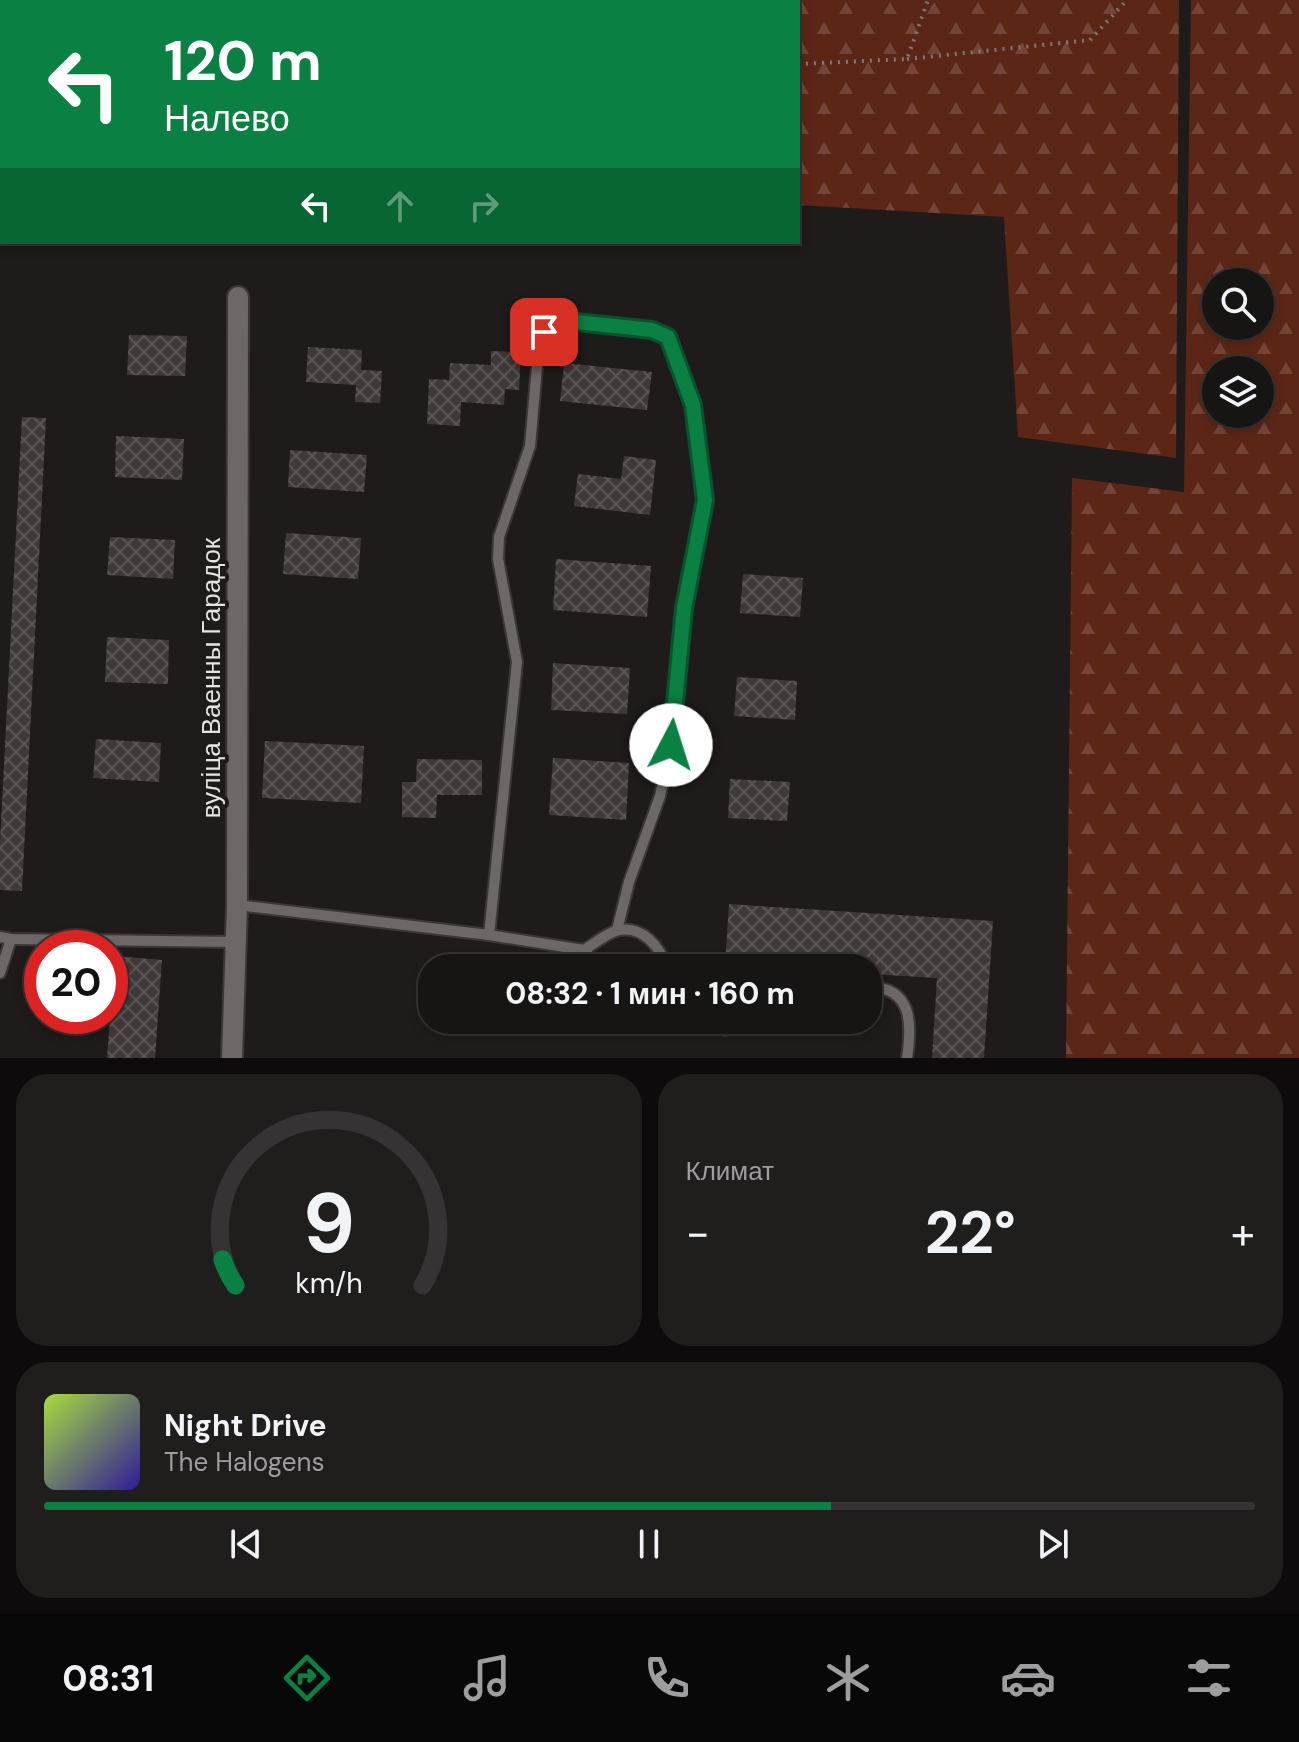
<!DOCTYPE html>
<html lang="ru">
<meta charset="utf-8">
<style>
:root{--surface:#171414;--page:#201d1d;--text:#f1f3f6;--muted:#9e9ea0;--line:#363334;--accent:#0b8043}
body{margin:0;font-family:"DM Sans",sans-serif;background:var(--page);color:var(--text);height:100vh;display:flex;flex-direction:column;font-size:30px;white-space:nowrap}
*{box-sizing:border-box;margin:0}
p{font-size:26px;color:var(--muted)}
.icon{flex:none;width:44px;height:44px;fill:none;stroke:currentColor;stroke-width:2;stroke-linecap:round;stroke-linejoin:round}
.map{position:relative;height:1058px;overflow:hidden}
.side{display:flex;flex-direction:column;gap:16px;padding:16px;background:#0d0b0b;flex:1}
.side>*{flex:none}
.hud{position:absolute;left:0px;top:0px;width:800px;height:244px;box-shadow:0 4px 12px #0003,0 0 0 2px var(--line);background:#0b8043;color:#fff;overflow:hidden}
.controls{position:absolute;left:1202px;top:268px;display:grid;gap:16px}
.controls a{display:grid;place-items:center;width:72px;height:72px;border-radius:50%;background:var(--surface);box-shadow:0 4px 12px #0003,0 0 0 2px var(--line);font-size:40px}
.speed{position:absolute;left:24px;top:930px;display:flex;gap:16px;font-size:40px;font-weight:700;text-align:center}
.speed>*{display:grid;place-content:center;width:104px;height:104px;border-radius:50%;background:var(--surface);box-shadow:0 4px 12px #0003,0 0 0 2px var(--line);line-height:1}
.speed .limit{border:12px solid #d22;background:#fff;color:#111}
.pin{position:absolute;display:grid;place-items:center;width:68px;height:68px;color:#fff;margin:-34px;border-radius:16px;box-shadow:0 4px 12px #0006}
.me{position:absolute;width:88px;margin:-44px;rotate:5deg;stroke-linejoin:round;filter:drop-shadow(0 0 6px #0008)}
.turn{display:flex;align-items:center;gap:28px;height:168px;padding:0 32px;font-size:36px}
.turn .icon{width:104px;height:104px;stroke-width:2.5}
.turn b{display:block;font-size:56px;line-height:68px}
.lanes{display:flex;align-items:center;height:76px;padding:0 32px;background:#0003;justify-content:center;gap:40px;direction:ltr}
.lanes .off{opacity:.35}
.big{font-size:60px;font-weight:700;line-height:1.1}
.side .card{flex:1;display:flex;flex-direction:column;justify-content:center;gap:12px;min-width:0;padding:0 28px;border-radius:32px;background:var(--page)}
.side .dial{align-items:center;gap:0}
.dial svg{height:208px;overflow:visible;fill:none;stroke:var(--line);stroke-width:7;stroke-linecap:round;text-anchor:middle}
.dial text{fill:var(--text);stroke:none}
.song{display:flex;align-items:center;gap:24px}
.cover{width:96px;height:96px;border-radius:12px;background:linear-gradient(135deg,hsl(80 70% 55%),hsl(250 70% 35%))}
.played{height:8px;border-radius:4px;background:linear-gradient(90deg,var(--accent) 65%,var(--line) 65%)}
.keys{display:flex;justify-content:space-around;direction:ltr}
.heat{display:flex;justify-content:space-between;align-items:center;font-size:44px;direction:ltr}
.side .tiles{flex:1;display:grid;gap:16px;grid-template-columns:1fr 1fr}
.card:last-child{grid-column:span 2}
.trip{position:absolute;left:418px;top:954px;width:464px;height:80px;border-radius:32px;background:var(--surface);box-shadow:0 4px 12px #0003,0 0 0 2px var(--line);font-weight:700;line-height:80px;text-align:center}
.tab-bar{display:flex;height:128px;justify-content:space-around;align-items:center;background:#090808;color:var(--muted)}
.tab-bar .icon{width:56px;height:56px}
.tab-bar .active{color:var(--accent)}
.tab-bar b{font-size:36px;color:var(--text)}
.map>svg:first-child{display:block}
.forest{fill:url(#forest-firs);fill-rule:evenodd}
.building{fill:url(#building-cross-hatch)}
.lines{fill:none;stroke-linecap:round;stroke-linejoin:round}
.service-casing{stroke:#3a3736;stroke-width:14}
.minor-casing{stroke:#3a3736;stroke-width:24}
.path{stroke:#7d7978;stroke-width:4;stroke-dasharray:2 6;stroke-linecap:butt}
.service{stroke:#6d6867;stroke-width:10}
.minor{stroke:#6d6867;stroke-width:20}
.route-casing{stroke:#07532c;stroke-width:20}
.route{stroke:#0b8043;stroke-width:14}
.labels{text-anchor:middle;stroke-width:8;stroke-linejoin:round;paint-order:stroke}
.street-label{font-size:26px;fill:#e6e3e2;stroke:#1f1b1a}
</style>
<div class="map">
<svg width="1299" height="1058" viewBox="0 0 1299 1058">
<defs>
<pattern id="forest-firs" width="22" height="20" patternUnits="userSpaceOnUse" patternTransform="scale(2)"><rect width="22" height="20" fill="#5b2616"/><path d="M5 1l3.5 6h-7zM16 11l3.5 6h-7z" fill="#734538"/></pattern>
<pattern id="building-cross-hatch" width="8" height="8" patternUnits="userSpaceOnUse" patternTransform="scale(2)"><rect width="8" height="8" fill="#3f3a39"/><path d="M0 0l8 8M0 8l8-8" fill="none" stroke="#5b5655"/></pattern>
</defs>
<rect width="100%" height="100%" fill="#1f1b1a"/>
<!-- forest -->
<g class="forest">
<path d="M0,0H1179L1176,458L1018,437L1004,217L798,205V2H2V158Z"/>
<path d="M1191,0H1299V1058H1066L1072,478L1184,492ZM1216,282H1260V326H1216ZM1216,370H1260V414H1216Z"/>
</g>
<!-- building -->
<g class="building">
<path d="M129,335L187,336L185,376L127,375Z"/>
<path d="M308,347L362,350L361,370L382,371L380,403L355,402L356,385L306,382Z"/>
<path d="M491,351L521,352L519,390L505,389L504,405L461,402L460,426L427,424L429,379L449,380L450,363L491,365Z"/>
<path d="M564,363L652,372L647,410L560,401Z"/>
<path d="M22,417L46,418L22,891L0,890V843Z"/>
<path d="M116,436L184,439L182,480L115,477Z"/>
<path d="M290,450L367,455L364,492L288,487Z"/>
<path d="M624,456L656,460L650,515L574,506L578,474L621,479Z"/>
<path d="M286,533L361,538L358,579L283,574Z"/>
<path d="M110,537L175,540L173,579L107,575Z"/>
<path d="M556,559L651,566L647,617L553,610Z"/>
<path d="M743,574L803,578L800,617L740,613Z"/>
<path d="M107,637L169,640L168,684L105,682Z"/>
<path d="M553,663L630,668L627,714L551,710Z"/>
<path d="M737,677L797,681L795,720L734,716Z"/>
<path d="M96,739L161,743L159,782L93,778Z"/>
<path d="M265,741L364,746L361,803L262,798Z"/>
<path d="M553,758L629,763L626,820L549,815Z"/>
<path d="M417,759L482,760V795H437L436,818L402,817V782H416Z"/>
<path d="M730,779L790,782L787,821L728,818Z"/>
<path d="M729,904L993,921L984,1058H932L937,978L868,974V968H772L725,965Z"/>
<path d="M115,956L162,960L155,1058H107Z"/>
</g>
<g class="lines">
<defs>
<g id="service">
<path d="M237,905L489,935L584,950L600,968"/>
<path d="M489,935L517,662L498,559L499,537L530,446L538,355L544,332L557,320L652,330L668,337L693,405L705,500L684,608L671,745L660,796L629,882L617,930"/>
<path d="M0,937L11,939L236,942"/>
<path d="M584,950C594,944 608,932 619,930C643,926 661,947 666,968"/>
<path d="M0,973L11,939"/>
<path d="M868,987C913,987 912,1024 907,1058"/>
<path d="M725,1030V1020"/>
</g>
<path id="minor" d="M232,1058L237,905L238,297"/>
</defs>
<!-- service casing -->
<use href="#service" class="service-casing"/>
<!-- minor casing -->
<use href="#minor" class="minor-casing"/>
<!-- path -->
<g class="path">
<path d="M907,59L1090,40L1127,0"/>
<path d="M798,64L907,59L928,0"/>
<path d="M0,103H2"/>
</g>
<!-- service -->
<use href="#service" class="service"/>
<!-- minor -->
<use href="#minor" class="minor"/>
</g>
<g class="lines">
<defs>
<path id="route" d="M544,332L557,320L652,330L668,337L693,405L705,500L684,608L671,745"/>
</defs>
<!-- route casing -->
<use href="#route" class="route-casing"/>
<!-- route -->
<use href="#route" class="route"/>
</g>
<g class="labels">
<!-- street labels -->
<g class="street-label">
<text transform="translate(211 678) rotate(-90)" y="9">вуліца Ваенны Гарадок</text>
</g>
</g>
</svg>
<div class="controls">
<a><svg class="icon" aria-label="search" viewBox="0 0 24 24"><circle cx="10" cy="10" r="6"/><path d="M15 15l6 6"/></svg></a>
<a><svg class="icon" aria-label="layers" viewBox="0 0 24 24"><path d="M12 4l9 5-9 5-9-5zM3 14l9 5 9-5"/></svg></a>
</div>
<div class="speed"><div class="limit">20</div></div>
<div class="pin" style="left:544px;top:332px;background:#d93025"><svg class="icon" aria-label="arrive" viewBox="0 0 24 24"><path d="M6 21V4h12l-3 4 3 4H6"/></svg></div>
<svg class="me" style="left:671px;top:745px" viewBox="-20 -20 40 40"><circle r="19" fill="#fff"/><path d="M0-13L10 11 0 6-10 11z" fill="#0b8043"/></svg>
<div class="trip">08:32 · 1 мин · 160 m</div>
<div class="hud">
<div class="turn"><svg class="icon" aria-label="left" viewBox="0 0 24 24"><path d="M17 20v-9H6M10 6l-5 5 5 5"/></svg><div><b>120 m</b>Налево</div></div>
<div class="lanes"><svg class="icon" aria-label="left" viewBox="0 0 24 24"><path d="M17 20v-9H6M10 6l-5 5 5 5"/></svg><svg class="icon off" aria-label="ahead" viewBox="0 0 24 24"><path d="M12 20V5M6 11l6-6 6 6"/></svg><svg class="icon off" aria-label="right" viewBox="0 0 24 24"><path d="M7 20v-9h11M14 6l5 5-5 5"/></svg></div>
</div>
</div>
<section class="side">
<div class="tiles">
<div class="card dial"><svg viewBox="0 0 100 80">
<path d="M14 69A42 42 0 1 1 86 69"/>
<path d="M14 69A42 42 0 0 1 9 59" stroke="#0b8043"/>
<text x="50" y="56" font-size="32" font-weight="700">9</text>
<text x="50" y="72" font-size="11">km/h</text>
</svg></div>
<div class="card"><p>Климат</p>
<div class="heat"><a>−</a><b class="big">22°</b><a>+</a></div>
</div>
<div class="card">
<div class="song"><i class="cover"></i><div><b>Night Drive</b><p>The Halogens</p></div></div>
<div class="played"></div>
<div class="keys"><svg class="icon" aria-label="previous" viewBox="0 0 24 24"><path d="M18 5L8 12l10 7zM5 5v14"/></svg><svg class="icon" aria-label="pause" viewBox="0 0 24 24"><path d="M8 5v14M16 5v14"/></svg><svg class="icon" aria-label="next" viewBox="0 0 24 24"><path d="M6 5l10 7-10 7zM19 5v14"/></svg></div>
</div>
</div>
</section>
<nav class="tab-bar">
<b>08:31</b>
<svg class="icon active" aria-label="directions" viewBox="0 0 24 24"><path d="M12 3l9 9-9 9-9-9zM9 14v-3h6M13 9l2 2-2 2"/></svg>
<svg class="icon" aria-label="music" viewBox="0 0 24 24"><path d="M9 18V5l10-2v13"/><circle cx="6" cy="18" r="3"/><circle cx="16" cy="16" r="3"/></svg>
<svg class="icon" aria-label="phone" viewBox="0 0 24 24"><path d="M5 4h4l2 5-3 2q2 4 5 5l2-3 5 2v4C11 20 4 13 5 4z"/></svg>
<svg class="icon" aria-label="climate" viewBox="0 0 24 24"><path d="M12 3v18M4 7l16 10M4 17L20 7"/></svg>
<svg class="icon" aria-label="car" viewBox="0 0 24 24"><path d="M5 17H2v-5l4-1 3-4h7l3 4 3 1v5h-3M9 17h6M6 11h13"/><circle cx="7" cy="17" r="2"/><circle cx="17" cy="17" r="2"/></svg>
<svg class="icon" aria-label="filters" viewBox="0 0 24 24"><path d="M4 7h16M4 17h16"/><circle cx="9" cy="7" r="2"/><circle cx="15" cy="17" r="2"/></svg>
</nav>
